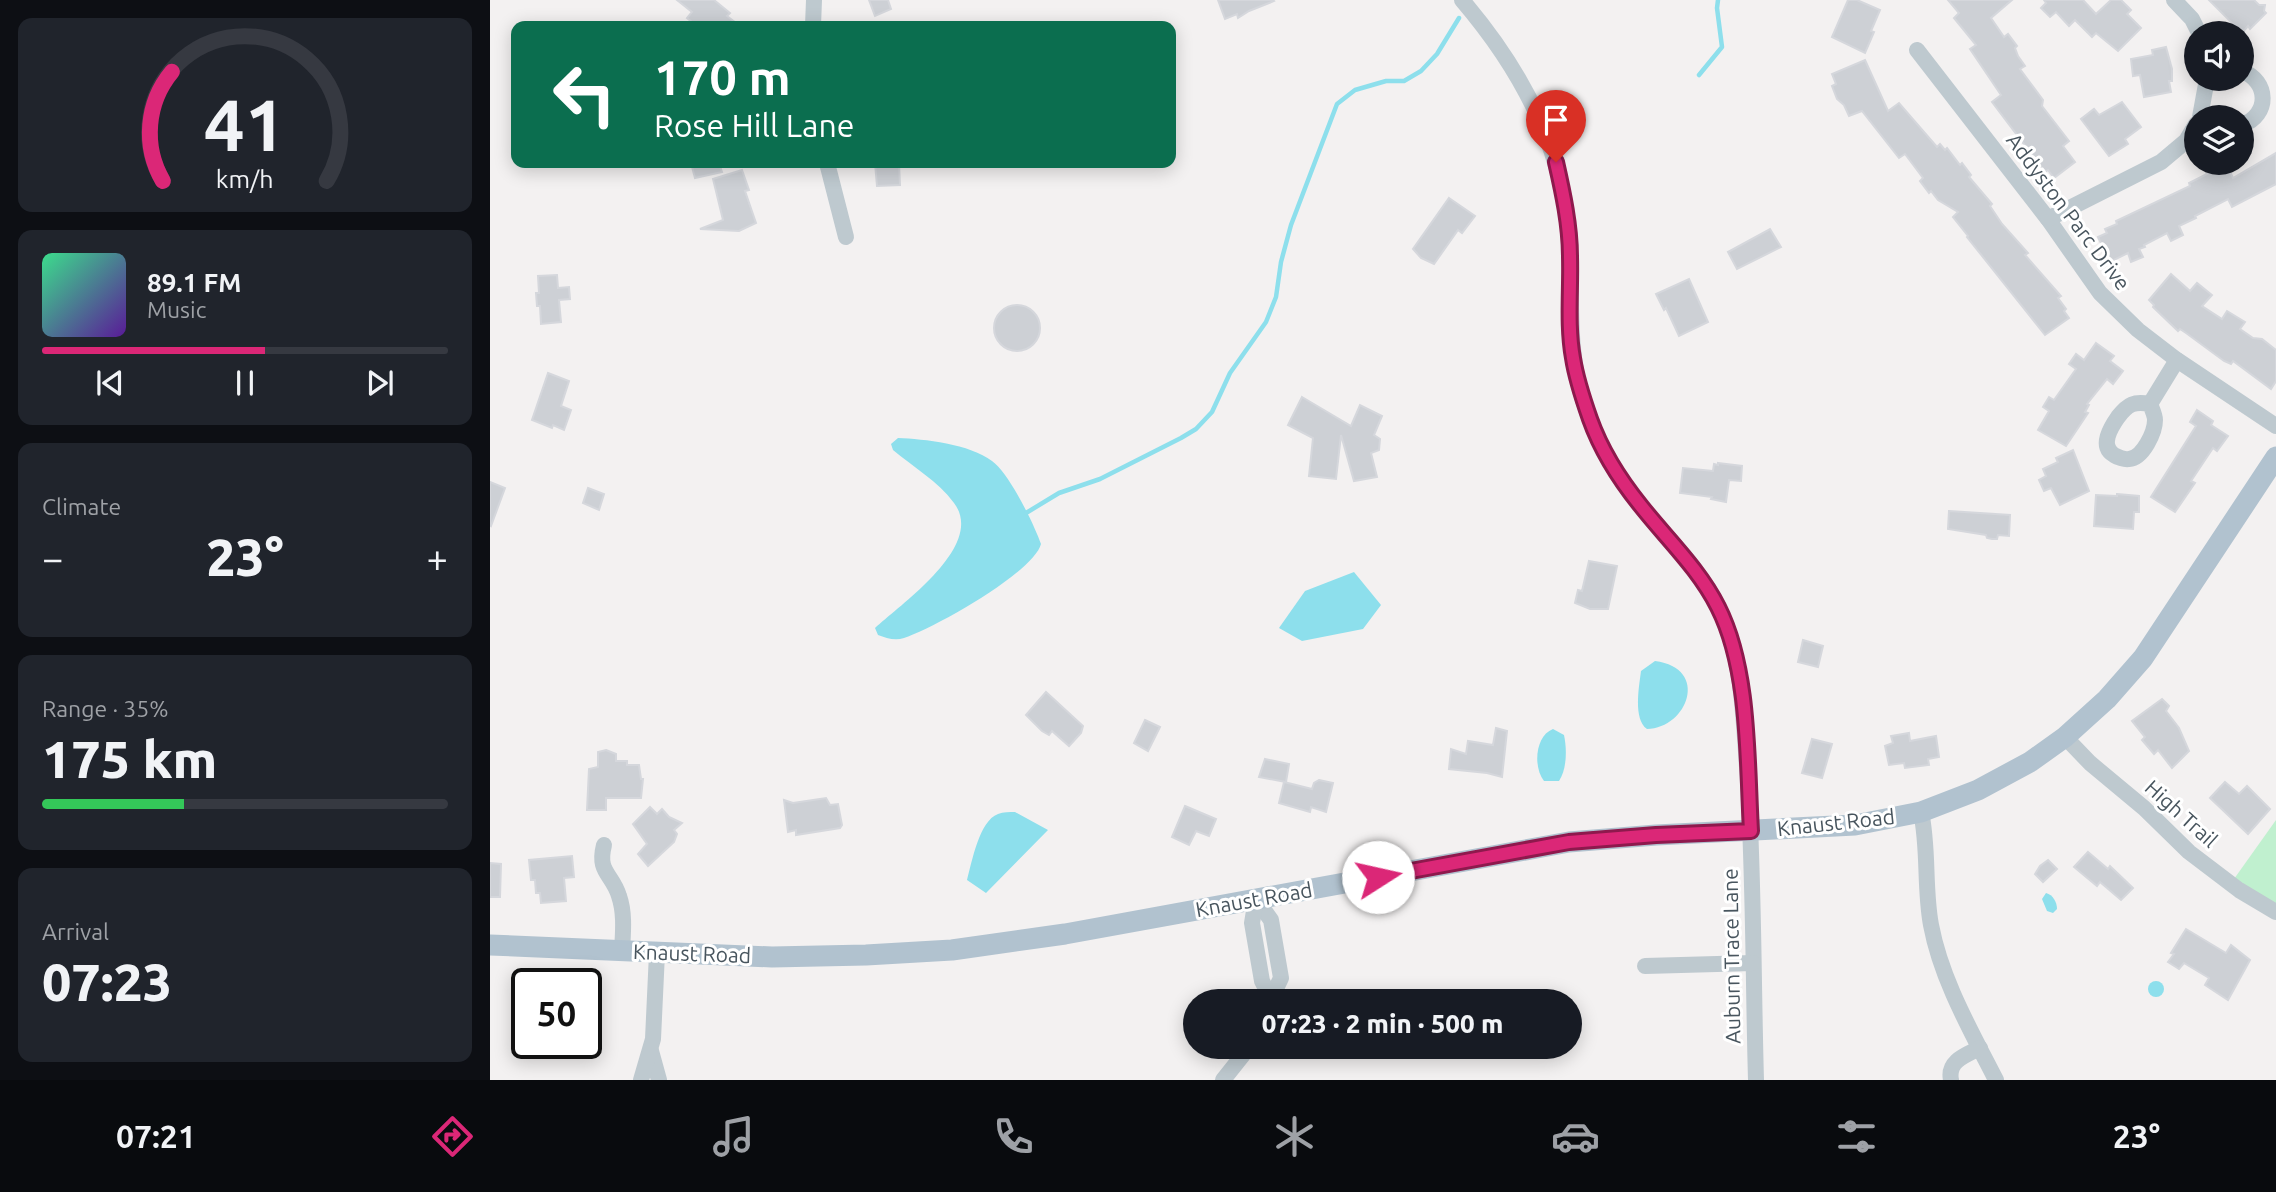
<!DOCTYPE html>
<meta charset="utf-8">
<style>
:root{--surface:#171b24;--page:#20242c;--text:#f1f3f6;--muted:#9ea1a6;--line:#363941;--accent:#db2777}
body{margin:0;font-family:Ubuntu,sans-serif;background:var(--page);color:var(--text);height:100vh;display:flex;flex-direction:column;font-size:26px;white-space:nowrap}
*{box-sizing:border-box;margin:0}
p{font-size:23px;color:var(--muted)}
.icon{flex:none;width:38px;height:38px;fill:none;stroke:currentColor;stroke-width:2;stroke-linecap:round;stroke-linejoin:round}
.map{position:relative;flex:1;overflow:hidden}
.details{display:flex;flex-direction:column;gap:18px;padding:18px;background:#0d0f14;width:490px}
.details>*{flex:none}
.guide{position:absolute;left:21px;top:21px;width:665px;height:147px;border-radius:14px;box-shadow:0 4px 18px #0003;background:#0b6e4f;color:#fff;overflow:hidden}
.buttons{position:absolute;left:1694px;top:21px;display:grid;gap:14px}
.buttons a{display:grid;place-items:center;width:70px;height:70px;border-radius:50%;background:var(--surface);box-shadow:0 4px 18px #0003;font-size:35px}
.speed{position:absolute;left:21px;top:968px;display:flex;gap:14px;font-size:35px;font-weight:700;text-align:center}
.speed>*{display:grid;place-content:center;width:91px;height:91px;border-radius:50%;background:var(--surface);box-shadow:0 4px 18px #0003;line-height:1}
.speed .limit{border:4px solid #111;border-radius:10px;background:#fff;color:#111}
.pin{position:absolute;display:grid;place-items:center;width:60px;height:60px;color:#fff;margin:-72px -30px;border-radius:50% 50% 50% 0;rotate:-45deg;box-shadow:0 0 7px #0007}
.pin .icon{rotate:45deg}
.me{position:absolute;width:77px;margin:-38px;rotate:80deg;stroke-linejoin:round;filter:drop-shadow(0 0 5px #0008)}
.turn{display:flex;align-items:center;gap:24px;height:147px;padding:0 28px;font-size:32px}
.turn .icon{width:91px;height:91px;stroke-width:2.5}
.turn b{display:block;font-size:49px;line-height:60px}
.big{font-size:52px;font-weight:800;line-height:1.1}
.details .tile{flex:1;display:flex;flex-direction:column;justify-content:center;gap:10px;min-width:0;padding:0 24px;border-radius:14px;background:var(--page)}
.details .dial{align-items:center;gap:0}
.dial svg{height:182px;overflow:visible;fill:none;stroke:var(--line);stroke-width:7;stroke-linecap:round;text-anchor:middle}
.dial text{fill:var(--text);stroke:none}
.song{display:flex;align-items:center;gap:21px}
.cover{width:84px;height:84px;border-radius:10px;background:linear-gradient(135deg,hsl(150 70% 55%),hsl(270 70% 35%))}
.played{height:7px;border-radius:4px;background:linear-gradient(90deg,var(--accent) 55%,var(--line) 55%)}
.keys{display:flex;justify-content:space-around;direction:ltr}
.heat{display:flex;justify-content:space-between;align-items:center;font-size:38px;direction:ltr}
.charge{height:10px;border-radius:5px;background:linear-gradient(90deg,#34c759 35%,var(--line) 0)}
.trip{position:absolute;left:693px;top:989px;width:399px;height:70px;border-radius:35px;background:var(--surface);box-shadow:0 4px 18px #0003;font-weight:800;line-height:70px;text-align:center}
.tab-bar{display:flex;height:112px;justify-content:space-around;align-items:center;background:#090b0e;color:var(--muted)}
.tab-bar .icon{width:49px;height:49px}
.tab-bar .selected{color:var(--accent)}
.tab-bar b{font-size:32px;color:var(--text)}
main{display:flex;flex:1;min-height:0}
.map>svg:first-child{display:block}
.green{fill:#c0f0cf}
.water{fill:#8ddfec}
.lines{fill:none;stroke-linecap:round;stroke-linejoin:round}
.stream{stroke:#8ddfec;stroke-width:4.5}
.building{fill:#cdd0d5;stroke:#d5d7dc;stroke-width:2}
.minor{stroke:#bec9cf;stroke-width:16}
.major{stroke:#b1c2cf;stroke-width:21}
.route-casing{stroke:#8e194d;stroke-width:18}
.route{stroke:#db2777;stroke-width:12}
.labels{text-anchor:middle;stroke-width:6;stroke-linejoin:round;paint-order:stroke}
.street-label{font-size:21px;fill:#48555e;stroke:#fff}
</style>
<main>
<section class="details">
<div class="tile dial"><svg viewBox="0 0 100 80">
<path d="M14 69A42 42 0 1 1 86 69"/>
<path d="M14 69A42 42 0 0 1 18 21" stroke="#db2777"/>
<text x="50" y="56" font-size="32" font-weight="700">41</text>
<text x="50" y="72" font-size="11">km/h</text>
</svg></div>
<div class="tile">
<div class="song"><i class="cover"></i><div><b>89.1 FM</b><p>Music</p></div></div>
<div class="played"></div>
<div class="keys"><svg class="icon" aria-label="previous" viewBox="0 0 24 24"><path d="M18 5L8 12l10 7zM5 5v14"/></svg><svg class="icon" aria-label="pause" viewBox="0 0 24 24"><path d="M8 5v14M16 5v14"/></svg><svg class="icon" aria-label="next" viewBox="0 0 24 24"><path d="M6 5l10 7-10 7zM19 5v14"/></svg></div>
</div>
<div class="tile"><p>Climate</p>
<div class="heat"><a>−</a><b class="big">23°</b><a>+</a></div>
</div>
<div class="tile"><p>Range · 35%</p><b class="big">175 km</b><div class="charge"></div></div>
<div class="tile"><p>Arrival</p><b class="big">07:23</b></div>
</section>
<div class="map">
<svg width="1786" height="1080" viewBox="0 0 1786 1080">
<rect width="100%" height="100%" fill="#f3f1f1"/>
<!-- green -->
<path class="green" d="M1786,820V905L1744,879Z"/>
<!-- water -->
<g class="water">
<path d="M408,438C434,439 480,444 502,461C519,473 544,524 551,544C544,572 443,629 414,638C405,641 396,638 388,635L385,628C412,603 496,545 464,503C448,481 423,467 403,450L401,444Z"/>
<path d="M864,572L891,605L873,629L812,641L789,628L815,591Z"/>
<path d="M1165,661C1220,668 1198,728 1157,729C1143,719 1149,687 1151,671Z"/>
<path d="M1063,729L1074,735C1077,749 1077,769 1069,781H1054C1043,767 1045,736 1063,729Z"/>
<path d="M525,812L558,830L496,893L477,880C482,862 489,821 508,814C513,812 520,812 525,812Z"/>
<path d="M1556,893C1563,895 1567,902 1567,909L1563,913L1557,911L1552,899Z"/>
<circle cx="1666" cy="989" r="8"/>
</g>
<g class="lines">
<!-- stream -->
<g class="stream">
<path d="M1209,75L1232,47L1227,8L1228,0"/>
<path d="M536,513L569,493L610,479L691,438L706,429L722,412L740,373L776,322L786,297L791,262L801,225L847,104L865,90L896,81H914L931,71L947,54L969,18"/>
</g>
</g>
<!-- building -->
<g class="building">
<path d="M187,0H224L240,13L237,16L250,26H207L197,18L202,12Z"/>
<path d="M379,0H398L401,9L385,16Z"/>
<path d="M728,0H783L784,1L759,11L748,18L747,14L735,19Z"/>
<path d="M1358,0H1367L1390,10L1381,31L1384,32L1375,53L1342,37Z"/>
<path d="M1458,0H1522L1501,18L1514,37L1518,34L1527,46L1525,48L1528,56L1535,66L1530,69L1553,100L1552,106L1579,141L1573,146L1585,162L1564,178L1558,170L1555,172L1502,102L1511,95L1480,49L1486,45L1464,18L1469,13Z"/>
<path d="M1554,0H1593L1606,14L1621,0H1631L1641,10L1637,14L1651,28L1628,51L1606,33L1602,37L1585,20L1579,26L1566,12L1560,17L1551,8L1556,3Z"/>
<path d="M1719,0H1764L1769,5H1775L1774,11L1776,13L1760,29L1758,26L1752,33Z"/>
<path d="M1676,47L1682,69V81H1679L1681,92L1654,97L1650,75L1643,76L1641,59L1663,55L1662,50Z"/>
<path d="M1375,60L1398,111L1409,103L1447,147L1450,144L1455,150L1457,148L1470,165L1472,163L1481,175L1479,177L1502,204L1500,206L1512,224L1538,253L1535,255L1571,296L1568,298L1576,309L1574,311L1579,318L1555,335L1477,237L1478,236L1463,217L1468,212L1448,200L1441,191L1439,193L1430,181L1433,178L1415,154L1409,158L1372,111L1359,116L1354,105L1347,99L1342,86L1346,84L1342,74Z"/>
<path d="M1632,102L1651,127L1635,139L1638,144L1619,156L1591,119L1604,109L1609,115Z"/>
<path d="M1786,153V184L1742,207L1738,199L1705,216L1706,218L1689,226L1693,235L1681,241L1677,233L1654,245L1655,247L1649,249L1653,257L1641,262L1638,253L1620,262L1608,237L1617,233L1615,229L1627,224L1626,221L1700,186L1699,183L1717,174L1714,168L1726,163H1736L1743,178Z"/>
<path d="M201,163H229L232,172L205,178Z"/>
<path d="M385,163H409L410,185L387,186Z"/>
<path d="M252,170L259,190L255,191L266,223L249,231L210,229L233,220L223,179Z"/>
<path d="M959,198L985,216L972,233L968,230L944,264L931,258L923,249Z"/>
<path d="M1280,229L1291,247L1247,269L1238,252Z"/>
<path d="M1681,274L1700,291L1707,283L1722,295L1712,306L1732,319L1737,311L1755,322L1750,329L1763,338L1772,339L1786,350V381L1781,389L1743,361L1741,364L1734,361L1696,333L1690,329L1688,331L1663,307L1664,305L1659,300Z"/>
<path d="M67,275L68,288L79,287L80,299L69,300L71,322L51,324L50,306H47L46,293H49L48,276Z"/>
<path d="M1199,279L1218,322L1189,336L1176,308L1174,310L1166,294Z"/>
<circle cx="527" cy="328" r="23"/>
<path d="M1606,343L1624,356L1620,361L1633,371L1623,384L1617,379L1597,404L1599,405L1595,412L1598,413L1576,446L1548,430L1559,411L1553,407L1559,397L1564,400L1586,369L1579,364L1586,354L1594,360Z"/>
<path d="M58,373L79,381L71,406L81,410L74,430L63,425L62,428L42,420Z"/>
<path d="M812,397L861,426L870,405L892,416L884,435L890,439L889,450L881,453L887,477L864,481L851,435L846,479L819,476L823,438L798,425Z"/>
<path d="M1707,410L1723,421L1721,425L1738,436L1727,451L1723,448L1701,481L1705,483L1685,512L1661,497L1706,426L1700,422Z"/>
<path d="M1583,450L1599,491L1570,505L1561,488L1554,491L1549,480L1556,476L1553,469L1568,462L1566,458Z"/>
<path d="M1228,463L1252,466L1251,481L1239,480L1236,502L1221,499L1222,497L1190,493L1193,468L1223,471L1224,464L1228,465Z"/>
<path d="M0,482L15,488L1,526L0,525Z"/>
<path d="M98,488L114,494L109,510L93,503Z"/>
<path d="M1627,494L1649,496V512H1644L1643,529L1604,526L1606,495L1627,496Z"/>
<path d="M1459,511L1520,515L1519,536L1508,535L1507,539H1502L1497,538L1496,535L1458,529Z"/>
<path d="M1099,561L1127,566L1118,609H1100L1085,603L1088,590L1092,591Z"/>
<path d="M1313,640L1333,646L1328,667L1308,662Z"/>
<path d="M556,692L593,726L591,733L579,746L562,731L559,735L552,731L536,715Z"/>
<path d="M1672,699L1679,706L1676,711L1689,728L1699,751L1682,768L1668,750L1664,754L1652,740L1655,737L1642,721Z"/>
<path d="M655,720L670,727L658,751L644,743Z"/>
<path d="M1006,728L1017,731L1012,777L997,773L959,769L961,749L976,754L978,741L1003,745Z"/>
<path d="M1419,733L1420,741L1446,736L1449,757L1438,759L1439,765L1415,768L1414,763L1399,765L1395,746L1403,743L1401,736Z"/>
<path d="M1322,739L1342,744L1332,778L1312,773Z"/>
<path d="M116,750L126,754V761H137V765H149L151,779H153L151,798H116V810H97L99,769L108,767V752Z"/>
<path d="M775,759L799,764L796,782L769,777Z"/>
<path d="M829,780L843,783L836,812L821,807L820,812L789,803L794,782L822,789L824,783Z"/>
<path d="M1735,782L1749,794L1757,786L1780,809L1758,834L1720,798Z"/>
<path d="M336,798L340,805L348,804L352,825L350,828L306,835V830L298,832L294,800L303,803Z"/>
<path d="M695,806L726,819L719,836L706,831L699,845L682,837Z"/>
<path d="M160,807L167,814L172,809L179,817L192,823L184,830L187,834L184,842L158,866L148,854L157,844L143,824Z"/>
<path d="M1598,852L1618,869L1620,866L1643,888L1631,900L1610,882L1607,886L1584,867Z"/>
<path d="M82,856L84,877L74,878L76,901L51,903L50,893H46L45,880H41L39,860Z"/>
<path d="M1558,860L1567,869L1553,882L1545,874L1550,866Z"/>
<path d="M0,863L11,864L10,897H0Z"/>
<path d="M1696,929L1736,953L1741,945L1760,960L1738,1000L1715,985L1719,978L1694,963L1689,969L1678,962L1684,954L1681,953Z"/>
</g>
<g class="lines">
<!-- minor -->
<g class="minor">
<path d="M972,0C1036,75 1077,156 1080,256C1082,306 1078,353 1093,400C1105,439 1126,475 1151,506C1178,539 1211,569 1229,608C1252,658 1253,712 1257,767C1264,871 1263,976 1266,1080"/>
<path d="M1684,0L1702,19L1709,33"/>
<path d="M323,26L324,0"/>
<path d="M1427,50L1558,219L1610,293L1648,330L1687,360L1786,426"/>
<path d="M1752,71C1779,81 1780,115 1752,125"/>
<path d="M1710,117L1717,79"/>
<path d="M337,163L356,237"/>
<path d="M1558,219L1671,162L1696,141L1706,124"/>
<path d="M1660,404C1644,401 1638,404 1628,417C1621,427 1609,446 1624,455C1627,457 1635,460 1639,459C1653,458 1665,432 1665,420C1665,415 1662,409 1660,404L1687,360"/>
<path d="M1575,737L1600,763L1654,808L1699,852L1749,890L1786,912"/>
<path d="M1431,812C1439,849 1434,888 1441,925C1451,979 1481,1031 1506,1080"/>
<path d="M114,845C107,873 122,873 129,896C135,913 133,933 132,951"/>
<path d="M766,899L781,920L791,978L780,1001"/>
<path d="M766,899L762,923L772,981L781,999"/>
<path d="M1155,966L1263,963"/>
<path d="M161,1051L169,1080"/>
<path d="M151,1080L163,1039L167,953"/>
<path d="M733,1080L760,1046"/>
<path d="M1461,1080C1457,1061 1476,1055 1490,1048"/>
</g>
<!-- major -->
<path class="major" d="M0,945L282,957L376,955L462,950L575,934L1079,842L1166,835L1365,825L1431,812L1488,790L1540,762L1575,737L1617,699L1653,658L1786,457"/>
</g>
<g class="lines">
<defs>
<path id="route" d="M888,877L1079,842L1166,835L1261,831C1257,761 1260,670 1228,607C1209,569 1177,539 1151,506C1130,480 1111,450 1100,419C1093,399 1086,378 1083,358C1077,325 1081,290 1080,257C1080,225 1073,193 1066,162"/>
</defs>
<!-- route casing -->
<use href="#route" class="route-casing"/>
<!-- route -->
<use href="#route" class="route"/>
</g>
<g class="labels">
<!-- street labels -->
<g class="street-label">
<text transform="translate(1578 212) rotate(53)" y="7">Addyston Parc Drive</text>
<text transform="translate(1691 814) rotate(42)" y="7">High Trail</text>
<text transform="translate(1346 823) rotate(-6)" y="7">Knaust Road</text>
<text transform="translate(764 900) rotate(-10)" y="7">Knaust Road</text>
<text transform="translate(202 954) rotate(2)" y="7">Knaust Road</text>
<text transform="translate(1242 956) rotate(-91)" y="7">Auburn Trace Lane</text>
</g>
</g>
</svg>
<div class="buttons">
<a><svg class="icon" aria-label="sound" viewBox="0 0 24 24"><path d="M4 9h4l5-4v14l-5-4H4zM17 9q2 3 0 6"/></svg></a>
<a><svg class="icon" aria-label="layers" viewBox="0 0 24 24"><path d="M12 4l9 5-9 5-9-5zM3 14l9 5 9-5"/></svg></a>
</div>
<div class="speed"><div class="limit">50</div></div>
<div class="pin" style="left:1066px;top:162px;background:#d93025"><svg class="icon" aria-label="arrive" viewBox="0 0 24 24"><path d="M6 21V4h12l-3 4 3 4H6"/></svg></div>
<svg class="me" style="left:888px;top:877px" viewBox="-20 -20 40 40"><circle r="19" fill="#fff"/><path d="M0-13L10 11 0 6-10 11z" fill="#db2777"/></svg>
<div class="trip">07:23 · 2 min · 500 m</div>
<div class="guide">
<div class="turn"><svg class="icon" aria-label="left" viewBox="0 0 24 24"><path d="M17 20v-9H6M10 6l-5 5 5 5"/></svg><div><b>170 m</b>Rose Hill Lane</div></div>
</div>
</div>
</main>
<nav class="tab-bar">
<b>07:21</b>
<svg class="icon selected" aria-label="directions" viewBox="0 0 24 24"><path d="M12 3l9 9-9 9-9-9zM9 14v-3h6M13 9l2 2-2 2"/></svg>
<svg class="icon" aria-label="music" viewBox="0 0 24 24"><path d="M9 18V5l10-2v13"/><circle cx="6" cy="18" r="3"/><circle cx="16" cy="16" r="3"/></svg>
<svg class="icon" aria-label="phone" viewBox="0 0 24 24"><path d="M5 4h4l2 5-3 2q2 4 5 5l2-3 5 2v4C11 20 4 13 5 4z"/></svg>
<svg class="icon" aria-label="climate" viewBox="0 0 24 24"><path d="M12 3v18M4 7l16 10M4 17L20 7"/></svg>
<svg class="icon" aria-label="car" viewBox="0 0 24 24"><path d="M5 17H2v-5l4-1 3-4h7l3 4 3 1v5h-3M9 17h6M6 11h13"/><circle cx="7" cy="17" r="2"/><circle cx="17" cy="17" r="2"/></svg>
<svg class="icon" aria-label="filters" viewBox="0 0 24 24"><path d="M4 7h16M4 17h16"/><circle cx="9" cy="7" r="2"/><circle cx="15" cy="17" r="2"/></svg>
<b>23°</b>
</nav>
